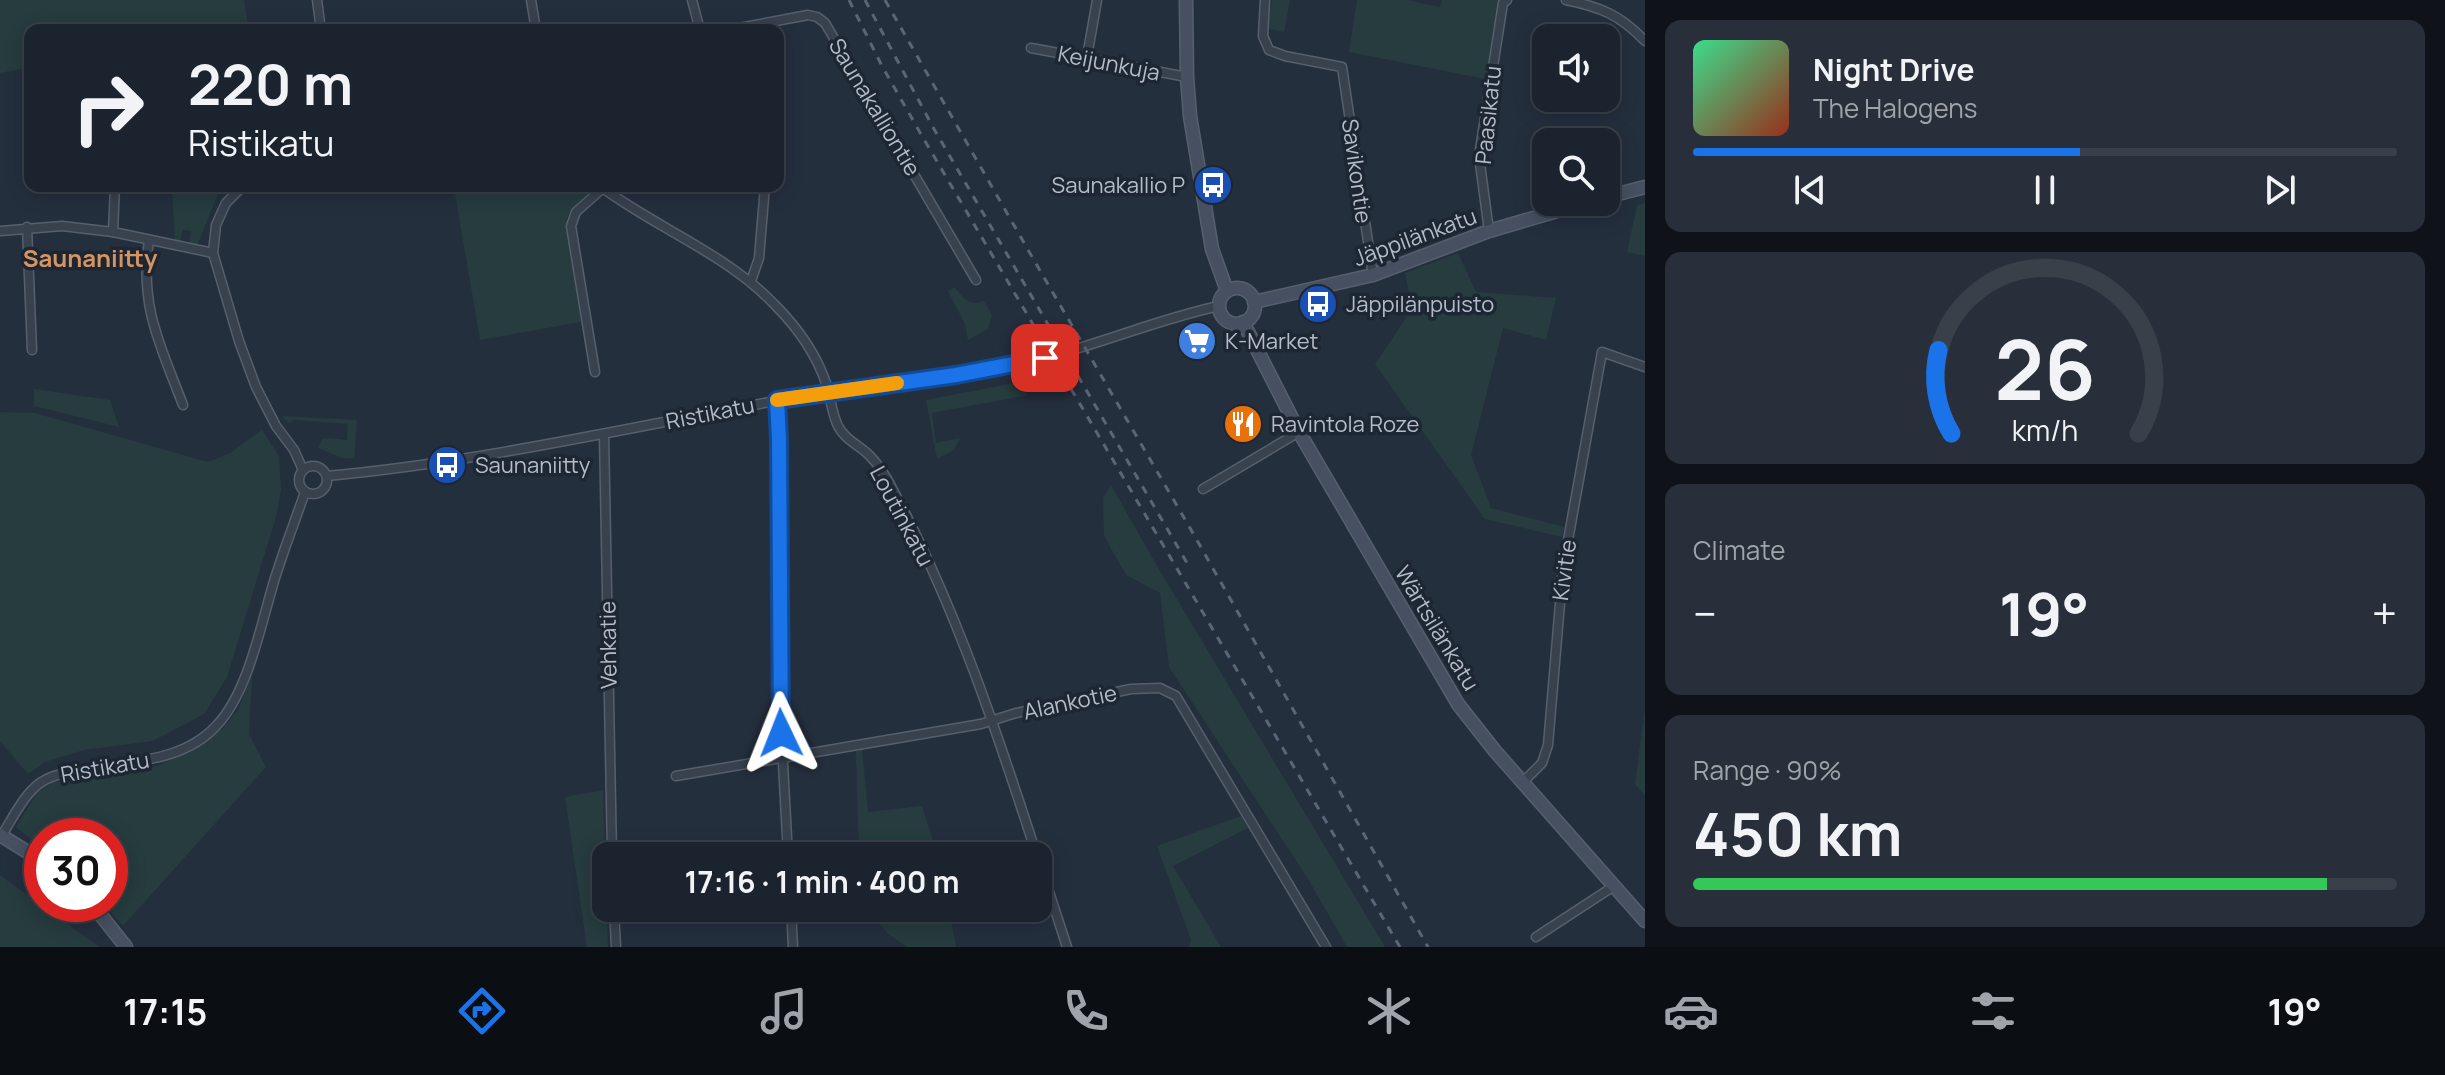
<!DOCTYPE html>
<meta charset="utf-8">
<style>
:root{--surface:#1b232e;--page:#282f3a;--text:#f1f3f6;--muted:#a0a4aa;--line:#39404a;--accent:#1a73e8}
body{margin:0;font-family:Manrope,sans-serif;background:var(--page);color:var(--text);height:100vh;display:flex;flex-direction:column;font-size:30px;white-space:nowrap}
*{box-sizing:border-box;margin:0}
p{font-size:26px;color:var(--muted)}
.icon{flex:none;width:44px;height:44px;fill:none;stroke:currentColor;stroke-width:2;stroke-linecap:round;stroke-linejoin:round}
.map{position:relative;flex:1;overflow:hidden}
.panel{display:flex;flex-direction:column;gap:20px;padding:20px;background:#0f1319;width:800px}
.panel>*{flex:none}
.hud{position:absolute;left:24px;top:24px;width:760px;height:168px;border-radius:16px;box-shadow:0 4px 20px #0003,0 0 0 2px var(--line);background:#1b232e;color:var(--text);overflow:hidden}
.buttons{position:absolute;left:1532px;top:24px;display:grid;gap:16px}
.buttons a{display:grid;place-items:center;width:88px;height:88px;border-radius:16px;background:var(--surface);box-shadow:0 4px 20px #0003,0 0 0 2px var(--line);font-size:40px}
.speed{position:absolute;left:24px;top:818px;display:flex;gap:16px;font-size:40px;font-weight:700;text-align:center}
.speed>*{display:grid;place-content:center;width:104px;height:104px;border-radius:50%;background:var(--surface);box-shadow:0 4px 20px #0003,0 0 0 2px var(--line);line-height:1}
.speed .limit{border:12px solid #d22;background:#fff;color:#111}
.pin{position:absolute;display:grid;place-items:center;width:68px;height:68px;color:#fff;margin:-34px;border-radius:16px;box-shadow:0 4px 12px #0006}
.me{position:absolute;width:88px;margin:-44px;rotate:358deg;stroke-linejoin:round;filter:drop-shadow(0 0 6px #0008)}
.turn{display:flex;align-items:center;gap:28px;height:168px;padding:0 32px;font-size:36px}
.turn .icon{width:104px;height:104px;stroke-width:2.5}
.turn b{display:block;font-size:56px;line-height:68px}
.big{font-size:60px;font-weight:700;line-height:1.1}
.panel .card{flex:1;display:flex;flex-direction:column;justify-content:center;gap:12px;min-width:0;padding:0 28px;border-radius:16px;background:var(--page)}
.panel .dial{align-items:center;gap:0}
.dial svg{height:208px;overflow:visible;fill:none;stroke:var(--line);stroke-width:7;stroke-linecap:round;text-anchor:middle}
.dial text{fill:var(--text);stroke:none}
.song{display:flex;align-items:center;gap:24px}
.cover{width:96px;height:96px;border-radius:12px;background:linear-gradient(135deg,hsl(150 70% 55%),hsl(10 70% 35%))}
.played{height:8px;border-radius:4px;background:linear-gradient(90deg,var(--accent) 55%,var(--line) 55%)}
.keys{display:flex;justify-content:space-around;direction:ltr}
.heat{display:flex;justify-content:space-between;align-items:center;font-size:44px;direction:ltr}
.charge{height:12px;border-radius:6px;background:linear-gradient(90deg,#34c759 90%,var(--line) 0)}
.trip{position:absolute;left:592px;top:842px;width:460px;height:80px;border-radius:16px;background:var(--surface);box-shadow:0 4px 20px #0003,0 0 0 2px var(--line);font-weight:700;line-height:80px;text-align:center}
.dock{display:flex;height:128px;justify-content:space-around;align-items:center;background:#0b0e12;color:var(--muted)}
.dock .icon{width:56px;height:56px}
.dock .current{color:var(--accent)}
.dock b{font-size:36px;color:var(--text)}
main{display:flex;flex:1;min-height:0}
.map>svg:first-child{display:block}
.green{fill:#263c3f}
.lines{fill:none;stroke-linecap:round;stroke-linejoin:round}
.street-casing{stroke:#565f6c;stroke-width:11}
.secondary-casing{stroke:#565f6c;stroke-width:15}
.street{stroke:#38414e;stroke-width:8}
.secondary{stroke:#465061;stroke-width:12}
.rail{stroke:#5a6575;stroke-width:3;stroke-dasharray:8 8;stroke-linecap:butt}
.route-casing{stroke:#114b97;stroke-width:20}
.route{stroke:#1a73e8;stroke-width:14}
.slow{stroke:#f59e0b;stroke-width:14}
.labels{text-anchor:middle;stroke-width:7;stroke-linejoin:round;paint-order:stroke}
.street-label{font-size:22px;fill:#b4bcc9;stroke:#1d2633}
.poi-label{font-size:22px;fill:#b4bcc9;stroke:#1d2633;text-anchor:start}
.neighbourhood-label{font-size:24px;font-weight:bold;fill:#d59563;stroke:#1d2633}
</style>
<main>
<div class="map">
<svg width="1645" height="947" viewBox="0 0 1645 947">
<rect width="100%" height="100%" fill="#242f3e"/>
<!-- green -->
<g class="green">
<path d="M0,0H244L248,25L221,30H30V67L0,73Z"/>
<path d="M1272,0H1290L1284,32L1266,28Z"/>
<path d="M1357,0H1407L1440,7L1442,0H1501L1485,79L1349,52Z"/>
<path d="M172,186H220L224,188L217,196L197,246L189,245L191,231L183,230L180,241L175,240Z"/>
<path d="M593,186L596,188L572,209L567,218L581,322L480,340L454,187Z"/>
<path d="M1645,203V256L1627,252L1637,205Z"/>
<path d="M1458,253L1476,292L1556,298L1546,340L1503,328L1471,455L1491,508L1564,527L1562,537L1485,519L1375,364L1412,309L1405,273Z"/>
<path d="M954,287C964,298 969,307 984,301L992,315L988,329L968,340L965,324L948,291Z"/>
<path d="M1019,382L1028,395L932,413L936,443L960,438L954,450L937,459L926,400Z"/>
<path d="M34,389L110,400L119,427L34,406Z"/>
<path d="M0,412L35,413L208,462L230,453L262,430L279,456L281,490L276,517L227,677L204,714L153,741L84,750L45,762L28,774L0,741Z"/>
<path d="M282,416L357,420L354,459L342,458L318,448L322,439L327,438L347,440L348,424L294,420L289,423Z"/>
<path d="M1111,485L1153,559L1385,947H1347L1308,879L1169,667L1160,593L1126,575L1104,536L1103,497Z"/>
<path d="M252,675L249,734L266,767L123,926L104,904H110V836H42V848L16,827L37,793L54,782L157,766L192,751L222,729L238,710Z"/>
<path d="M1645,708V796L1635,784Z"/>
<path d="M862,749L868,812L922,806L938,856H859L856,751Z"/>
<path d="M603,790L608,947H587L565,797Z"/>
<path d="M1241,816L1248,828L1173,866L1221,947H1189L1191,940L1157,846Z"/>
<path d="M0,875L98,946L99,947H0Z"/>
<path d="M867,908H949L956,947H907L888,934Z"/>
</g>
<g class="lines">
<defs>
<g id="street">
<path d="M317,0L321,30"/>
<path d="M531,0L536,30"/>
<path d="M692,0L700,30"/>
<path d="M1265,0L1263,36L1269,50L1285,56L1342,67L1373,275"/>
<path d="M1566,0C1601,7 1620,15 1645,41"/>
<path d="M728,30L808,15L817,17L825,23L976,280"/>
<path d="M1031,48L1187,77"/>
<path d="M1087,57L1097,0"/>
<path d="M243,186L226,203L216,225L213,253L239,341L256,387L276,426L294,450L303,470"/>
<path d="M600,186C656,228 727,254 775,305C798,328 817,355 827,386C831,399 832,414 838,426C845,440 859,445 869,455C878,464 887,478 893,490C955,605 997,732 1037,856"/>
<path d="M27,227L32,350"/>
<path d="M0,231L62,226L113,232L213,253"/>
<path d="M1489,231L1479,156L1503,3L1507,0"/>
<path d="M113,232L115,186"/>
<path d="M149,241C139,306 161,347 183,405"/>
<path d="M751,281L759,258L765,186"/>
<path d="M595,372L571,226L576,212L603,188"/>
<path d="M777,400L779,410L780,708L788,856"/>
<path d="M604,434L612,856"/>
<circle cx="313" cy="480" r="14"/>
<path d="M327,476C480,462 630,427 781,400C868,384 958,379 1044,358C1103,343 1159,319 1219,306"/>
<path d="M1203,489L1299,432"/>
<path d="M676,776L981,724L1016,713L1131,689L1160,688L1176,696L1326,947"/>
<path d="M1523,782L1542,763L1548,745L1563,568L1602,352L1645,367"/>
<path d="M2,835C11,821 20,802 32,790C44,777 59,774 76,771C124,760 181,765 217,725C249,691 261,623 275,578C284,549 295,521 305,492"/>
<path d="M1038,858L1067,947"/>
<path d="M614,908L616,947"/>
<path d="M791,908L793,947"/>
<path d="M1536,937L1614,886"/>
</g>
<g id="secondary">
<path d="M1186,0L1187,77L1190,116L1212,249L1227,291"/>
<path d="M1606,197L1645,187"/>
<circle cx="1237" cy="306" r="18"/>
<path d="M1254,302L1373,275L1489,231L1588,202"/>
<path d="M1243,322L1299,432L1458,704L1495,751L1645,921"/>
<path d="M0,835L42,861"/>
<path d="M92,904L126,947"/>
</g>
</defs>
<!-- street casing -->
<use href="#street" class="street-casing"/>
<!-- secondary casing -->
<use href="#secondary" class="secondary-casing"/>
<!-- street -->
<use href="#street" class="street"/>
<!-- secondary -->
<use href="#secondary" class="secondary"/>
<!-- rail -->
<g class="rail">
<path d="M849,0L882,66L922,136L1400,947"/>
<path d="M865,0L934,129L1190,568"/>
<path d="M885,0L1035,262L1190,528L1428,947"/>
</g>
</g>
<g class="lines">
<defs>
<path id="route" d="M781,733L779,439L777,400L956,375L1045,358"/>
</defs>
<!-- route casing -->
<use href="#route" class="route-casing"/>
<!-- route -->
<use href="#route" class="route"/>
<!-- slow -->
<path class="slow" d="M777,400L897,383"/>
</g>
<!-- icons -->
<defs>
<symbol id="bus-disc" viewBox="-11 -11 22 22"><circle r="9.5" fill="#1a4fb4" stroke="#1d2633"/><path d="M-5-6H5V4H4V6H2V4H-2V6H-4V4H-5ZM-3.5-4V0h7V-4ZM-3.5 1.2v1.5H-2V1.2ZM2 1.2v1.5H3.5V1.2Z" fill="#fff"/></symbol>
<symbol id="supermarket-disc" viewBox="-11 -11 22 22"><circle r="9.5" fill="#3f7fe0" stroke="#1d2633"/><path d="M-6-5.5h2.5l.6 2H6L4.5 2H-2.5L-4.4-4H-6ZM-1.5 3.2a1.3 1.3 0 1 0 .1 0ZM3 3.2a1.3 1.3 0 1 0 .1 0Z" fill="#fff"/></symbol>
<symbol id="restaurant-disc" viewBox="-11 -11 22 22"><circle r="9.5" fill="#e8710a" stroke="#1d2633"/><path d="M-5-6h1v4h1v-4h1v4h1v-4h1v5L-1.5 .5V6h-2V.5L-5-1ZM5-6V6H3V1.5H1.5Q1.5-4 5-6Z" fill="#fff"/></symbol>
</defs>
<g fill-rule="evenodd">
<use href="#bus-disc" x="1191" y="163" width="44" height="44"/>
<use href="#bus-disc" x="1296" y="282" width="44" height="44"/>
<use href="#supermarket-disc" x="1175" y="319" width="44" height="44"/>
<use href="#restaurant-disc" x="1221" y="402" width="44" height="44"/>
<use href="#bus-disc" x="425" y="443" width="44" height="44"/>
</g>
<g class="labels">
<!-- street labels -->
<g class="street-label">
<text transform="translate(1109 63) rotate(11)" y="8">Keijunkuja</text>
<text transform="translate(875 107) rotate(59)" y="8">Saunakalliontie</text>
<text transform="translate(1488 115) rotate(-84)" y="8">Paasikatu</text>
<text transform="translate(1357 171) rotate(82)" y="8">Savikontie</text>
<text transform="translate(1415 237) rotate(-20)" y="8">Jäppilänkatu</text>
<text transform="translate(710 413) rotate(-11)" y="8">Ristikatu</text>
<text transform="translate(902 516) rotate(62)" y="8">Loutinkatu</text>
<text transform="translate(1564 570) rotate(-82)" y="8">Kivitie</text>
<text transform="translate(1437 628) rotate(59)" y="8">Wärtsilänkatu</text>
<text transform="translate(608 645) rotate(-91)" y="8">Vehkatie</text>
<text transform="translate(1070 702) rotate(-12)" y="8">Alankotie</text>
<text transform="translate(105 767) rotate(-10)" y="8">Ristikatu</text>
</g>
<!-- poi labels -->
<g class="poi-label">
<text x="1185" y="193" text-anchor="end">Saunakallio P</text>
<text x="1346" y="312">Jäppilänpuisto</text>
<text x="1225" y="349">K-Market</text>
<text x="1271" y="432">Ravintola Roze</text>
<text x="475" y="473">Saunaniitty</text>
</g>
<!-- neighbourhood labels -->
<g class="neighbourhood-label">
<text x="90" y="267">Saunaniitty</text>
</g>
</g>
</svg>
<div class="buttons">
<a><svg class="icon" aria-label="sound" viewBox="0 0 24 24"><path d="M4 9h4l5-4v14l-5-4H4zM17 9q2 3 0 6"/></svg></a>
<a><svg class="icon" aria-label="search" viewBox="0 0 24 24"><circle cx="10" cy="10" r="6"/><path d="M15 15l6 6"/></svg></a>
</div>
<div class="speed"><div class="limit">30</div></div>
<div class="pin" style="left:1045px;top:358px;background:#d93025"><svg class="icon" aria-label="arrive" viewBox="0 0 24 24"><path d="M6 21V4h12l-3 4 3 4H6"/></svg></div>
<svg class="me" style="left:781px;top:733px" viewBox="-20 -20 40 40"><path d="M0-17L14 15 0 8-14 15z" fill="#1a73e8" stroke="#fff" stroke-width="4"/></svg>
<div class="trip">17:16 · 1 min · 400 m</div>
<div class="hud">
<div class="turn"><svg class="icon" aria-label="right" viewBox="0 0 24 24"><path d="M7 20v-9h11M14 6l5 5-5 5"/></svg><div><b>220 m</b>Ristikatu</div></div>
</div>
</div>
<section class="panel">
<div class="card">
<div class="song"><i class="cover"></i><div><b>Night Drive</b><p>The Halogens</p></div></div>
<div class="played"></div>
<div class="keys"><svg class="icon" aria-label="previous" viewBox="0 0 24 24"><path d="M18 5L8 12l10 7zM5 5v14"/></svg><svg class="icon" aria-label="pause" viewBox="0 0 24 24"><path d="M8 5v14M16 5v14"/></svg><svg class="icon" aria-label="next" viewBox="0 0 24 24"><path d="M6 5l10 7-10 7zM19 5v14"/></svg></div>
</div>
<div class="card dial"><svg viewBox="0 0 100 80">
<path d="M14 69A42 42 0 1 1 86 69"/>
<path d="M14 69A42 42 0 0 1 9 37" stroke="#1a73e8"/>
<text x="50" y="56" font-size="32" font-weight="700">26</text>
<text x="50" y="72" font-size="11">km/h</text>
</svg></div>
<div class="card"><p>Climate</p>
<div class="heat"><a>−</a><b class="big">19°</b><a>+</a></div>
</div>
<div class="card"><p>Range · 90%</p><b class="big">450 km</b><div class="charge"></div></div>
</section>
</main>
<nav class="dock">
<b>17:15</b>
<svg class="icon current" aria-label="directions" viewBox="0 0 24 24"><path d="M12 3l9 9-9 9-9-9zM9 14v-3h6M13 9l2 2-2 2"/></svg>
<svg class="icon" aria-label="music" viewBox="0 0 24 24"><path d="M9 18V5l10-2v13"/><circle cx="6" cy="18" r="3"/><circle cx="16" cy="16" r="3"/></svg>
<svg class="icon" aria-label="phone" viewBox="0 0 24 24"><path d="M5 4h4l2 5-3 2q2 4 5 5l2-3 5 2v4C11 20 4 13 5 4z"/></svg>
<svg class="icon" aria-label="climate" viewBox="0 0 24 24"><path d="M12 3v18M4 7l16 10M4 17L20 7"/></svg>
<svg class="icon" aria-label="car" viewBox="0 0 24 24"><path d="M5 17H2v-5l4-1 3-4h7l3 4 3 1v5h-3M9 17h6M6 11h13"/><circle cx="7" cy="17" r="2"/><circle cx="17" cy="17" r="2"/></svg>
<svg class="icon" aria-label="filters" viewBox="0 0 24 24"><path d="M4 7h16M4 17h16"/><circle cx="9" cy="7" r="2"/><circle cx="15" cy="17" r="2"/></svg>
<b>19°</b>
</nav>
